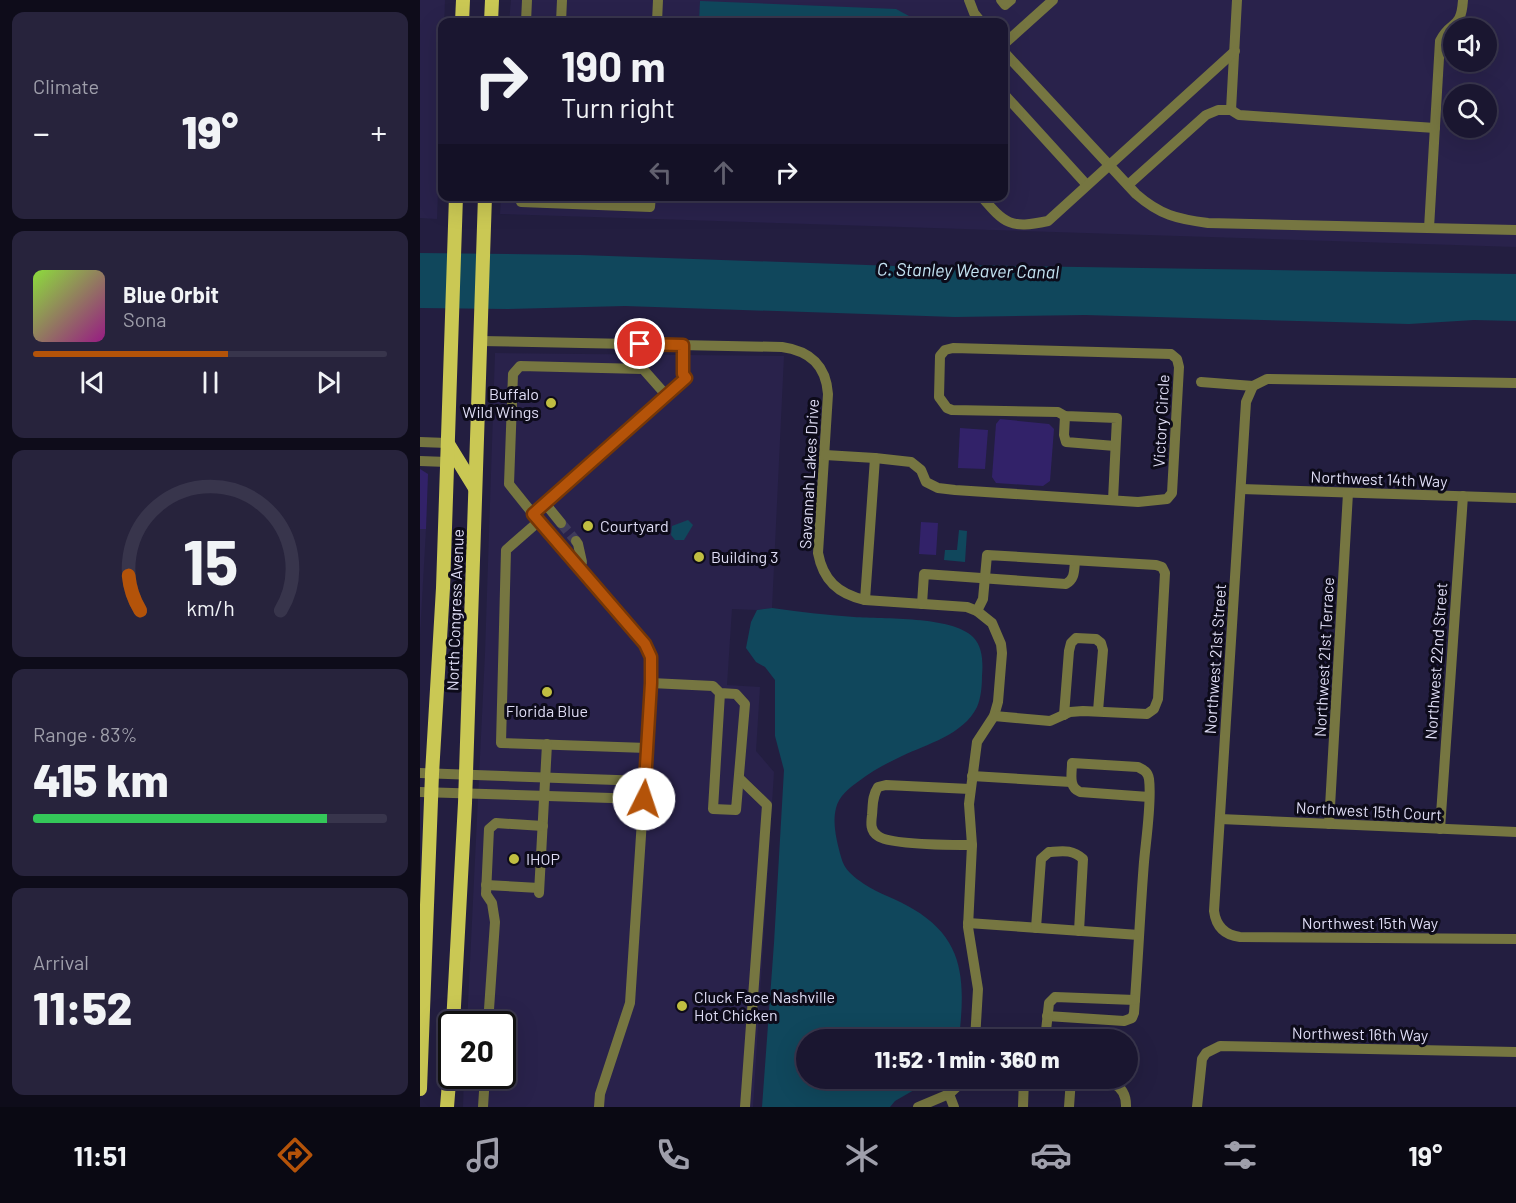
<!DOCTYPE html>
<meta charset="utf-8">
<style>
:root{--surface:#1a1630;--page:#27233c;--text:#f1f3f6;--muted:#9f9fab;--line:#38354c;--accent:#b45309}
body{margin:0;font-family:Barlow,sans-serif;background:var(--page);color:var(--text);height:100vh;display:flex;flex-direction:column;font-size:22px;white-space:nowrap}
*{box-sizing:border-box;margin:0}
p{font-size:20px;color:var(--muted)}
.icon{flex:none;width:33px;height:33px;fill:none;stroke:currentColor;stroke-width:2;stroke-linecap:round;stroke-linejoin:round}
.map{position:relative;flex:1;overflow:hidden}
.side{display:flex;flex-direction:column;gap:12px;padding:12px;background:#0e0c1a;width:420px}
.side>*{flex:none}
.hud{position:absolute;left:18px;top:18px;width:570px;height:183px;border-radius:12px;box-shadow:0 6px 24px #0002,0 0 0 2px var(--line);background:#1a1630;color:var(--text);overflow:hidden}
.fabs{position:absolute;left:1023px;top:18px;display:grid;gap:12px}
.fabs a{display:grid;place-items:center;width:54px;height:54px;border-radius:50%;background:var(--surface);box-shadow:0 6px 24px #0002,0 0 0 2px var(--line);font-size:30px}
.speed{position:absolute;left:18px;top:1011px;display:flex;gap:12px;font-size:30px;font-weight:700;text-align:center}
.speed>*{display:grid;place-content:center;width:78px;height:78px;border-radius:50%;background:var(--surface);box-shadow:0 6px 24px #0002,0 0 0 2px var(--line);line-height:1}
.speed .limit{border:3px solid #111;border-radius:9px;background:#fff;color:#111}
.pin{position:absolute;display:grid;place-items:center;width:51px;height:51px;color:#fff;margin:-26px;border:3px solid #fff;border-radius:50%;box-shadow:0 2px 6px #0007}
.me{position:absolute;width:66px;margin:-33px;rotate:4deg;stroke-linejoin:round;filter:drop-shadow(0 0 4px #0008)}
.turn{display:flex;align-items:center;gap:21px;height:126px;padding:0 24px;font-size:27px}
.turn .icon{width:78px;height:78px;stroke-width:2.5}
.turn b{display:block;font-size:42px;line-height:51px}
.lanes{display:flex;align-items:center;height:57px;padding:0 24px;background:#0003;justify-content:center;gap:30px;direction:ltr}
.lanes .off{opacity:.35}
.big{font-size:45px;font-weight:800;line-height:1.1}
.side .widget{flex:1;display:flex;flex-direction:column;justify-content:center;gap:9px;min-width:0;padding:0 21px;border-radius:12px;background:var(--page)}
.side .dial{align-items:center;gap:0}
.dial svg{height:156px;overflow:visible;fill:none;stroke:var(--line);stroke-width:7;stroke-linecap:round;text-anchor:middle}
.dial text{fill:var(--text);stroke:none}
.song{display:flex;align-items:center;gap:18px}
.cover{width:72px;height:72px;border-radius:9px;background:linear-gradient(135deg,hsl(90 70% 55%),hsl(310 70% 35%))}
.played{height:6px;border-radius:3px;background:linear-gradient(90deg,var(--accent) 55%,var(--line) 55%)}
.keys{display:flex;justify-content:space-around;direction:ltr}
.heat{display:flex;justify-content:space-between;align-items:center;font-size:33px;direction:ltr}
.charge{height:9px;border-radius:4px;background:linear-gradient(90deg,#34c759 83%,var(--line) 0)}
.trip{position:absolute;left:376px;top:1029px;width:342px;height:60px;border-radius:30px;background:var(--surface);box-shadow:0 6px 24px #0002,0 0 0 2px var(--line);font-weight:800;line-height:60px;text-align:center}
.menu{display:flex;height:96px;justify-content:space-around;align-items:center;background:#0a0913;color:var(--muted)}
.menu .icon{width:42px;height:42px}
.menu .active{color:var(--accent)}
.menu b{font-size:27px;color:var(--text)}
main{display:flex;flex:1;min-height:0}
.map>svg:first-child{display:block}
.built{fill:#29224b;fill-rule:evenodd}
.green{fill:#322269}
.water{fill:#10475c}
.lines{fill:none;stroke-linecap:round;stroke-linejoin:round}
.minor-tunnel{stroke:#3f3b5b;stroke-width:10;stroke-dasharray:10 5;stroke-linecap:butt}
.minor{stroke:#767641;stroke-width:10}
.major{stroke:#cac854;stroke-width:14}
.route-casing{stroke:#753606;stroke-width:15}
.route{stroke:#b45309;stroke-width:10}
.poi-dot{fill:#c0be41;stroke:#0d0b1a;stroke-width:2}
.labels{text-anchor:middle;stroke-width:6;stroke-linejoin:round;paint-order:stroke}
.poi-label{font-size:16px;fill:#dfddf5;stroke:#0d0b1a;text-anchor:start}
.street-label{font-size:16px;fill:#dfddf5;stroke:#0d0b1a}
.water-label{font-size:18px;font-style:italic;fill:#c5e4f3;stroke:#0d0b1a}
</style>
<main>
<section class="side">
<div class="widget"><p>Climate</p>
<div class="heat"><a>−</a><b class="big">19°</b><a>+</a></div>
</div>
<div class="widget">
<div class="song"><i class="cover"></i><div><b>Blue Orbit</b><p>Sona</p></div></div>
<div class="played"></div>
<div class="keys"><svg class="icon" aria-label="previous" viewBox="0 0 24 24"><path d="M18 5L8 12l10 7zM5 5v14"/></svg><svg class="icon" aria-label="pause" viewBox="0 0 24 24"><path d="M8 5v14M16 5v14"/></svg><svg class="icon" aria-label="next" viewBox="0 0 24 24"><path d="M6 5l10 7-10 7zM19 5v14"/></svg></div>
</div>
<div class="widget dial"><svg viewBox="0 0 100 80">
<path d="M14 69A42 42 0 1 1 86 69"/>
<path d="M14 69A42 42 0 0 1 8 51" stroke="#b45309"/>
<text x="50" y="56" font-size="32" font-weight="700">15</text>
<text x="50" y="72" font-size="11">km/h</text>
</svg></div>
<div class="widget"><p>Range · 83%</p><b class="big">415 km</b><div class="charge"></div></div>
<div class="widget"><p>Arrival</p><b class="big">11:52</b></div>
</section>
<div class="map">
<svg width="1096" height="1107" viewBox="0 0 1096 1107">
<rect width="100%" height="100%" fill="#231e40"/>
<!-- built -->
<g class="built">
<path d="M0,0H25L17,219L0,218Z"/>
<path d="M91,0H1096V247L80,214L81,196H584V22H89ZM1034,28H1066V62H1034ZM1034,94H1066V128H1034Z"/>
<path d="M75,353L364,356L352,608L337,610L312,609L308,670L307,685L340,687L336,751L354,772L333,1107H43L44,1076H82V1024H47L65,654Z"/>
<path d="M0,529H6L0,635Z"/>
</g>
<!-- green -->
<g class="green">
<path d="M580,419L629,424L634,429L630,481L623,486L576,483L572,477L576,424Z"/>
<path d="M540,428L568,430L565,469L538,468Z"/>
<path d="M0,469L8,474L6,529H0Z"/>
<path d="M501,522L518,523L516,555L499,554Z"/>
</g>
<!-- water -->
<g class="water">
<path d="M280,1L476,9L489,16V22H279Z"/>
<path d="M0,253L161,255L503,267L535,265L1096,274V321L1054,320L989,324L665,315L535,317L205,306L86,309L0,308Z"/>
<path d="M268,520L273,525L264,540H255L251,535L252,526Z"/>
<path d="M539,530L547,531L545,562L524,560L525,550H537Z"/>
<path d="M352,608C379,612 406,615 434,617C463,619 532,616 553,637C563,647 563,663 562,676C562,686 561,698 557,707C543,735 507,744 482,756C467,763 452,771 439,781C429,788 419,796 416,808C412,824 417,842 421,857C424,870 434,877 444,884C459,894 477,899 493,909C546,940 545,983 539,1039L387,1040V1078L513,1079L475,1101L470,1107H342L354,943L364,770L355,736V680L345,667L336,662L326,648L331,622L337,610Z"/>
</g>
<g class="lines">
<!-- minor-tunnel -->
<path class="minor-tunnel" d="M141,523L156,541"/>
<!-- minor -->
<g class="minor">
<path d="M549,0L554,13L561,22"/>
<path d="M581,0L585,5L591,0"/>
<path d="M106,22L107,0"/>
<path d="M141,22L142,0"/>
<path d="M237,22L238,0"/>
<path d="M584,44L633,0"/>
<path d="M584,52L716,194C740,215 757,219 788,223L1096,230"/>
<path d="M584,94L666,184"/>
<path d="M811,110L819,115L1015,128"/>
<path d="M708,185L786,115L798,110H811L817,0"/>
<path d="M101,196V202L230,207L231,196"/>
<path d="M561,196C585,224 590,229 628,221L815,51"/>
<path d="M1009,228L1020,41C1031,19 1041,31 1043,0"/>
<path d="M60,341L362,347C390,351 406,365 408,394L398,553C403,580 418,594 445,600L547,607L557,611L572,623L581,644L582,653L578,702L574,716L557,742L549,804L552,845L548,927L558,989L555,1040"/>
<path d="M781,382L833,386"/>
<path d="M833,386L826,402L794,911C796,926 804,935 820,937L1096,939"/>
<path d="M833,386L847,379L1096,383"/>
<path d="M246,395L223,369L100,366L93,374L89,484L113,514L266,378L263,374V345"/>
<path d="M645,416L644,435L646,442L695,446"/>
<path d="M0,442L27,443"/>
<path d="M405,455L455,458L491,462L501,470L506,482L518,488L535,490L718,502L747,499L752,493L759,367L757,359L751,354L533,348L525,350L520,356L519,397L527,408L532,410L638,412L645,416L697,418L693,500"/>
<path d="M0,461L27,462"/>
<path d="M821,489L1096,498"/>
<path d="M124,502L141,523"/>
<path d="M113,514L225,644L231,657V683L210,1003L180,1094L179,1107"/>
<path d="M118,522L86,550L81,743L227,748"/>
<path d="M156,541L158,544L162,562L157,566"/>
<path d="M445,600L455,458"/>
<path d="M502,604L504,574L646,584C655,579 654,571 655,561"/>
<path d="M557,611L563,599L567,555L736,565L742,567L745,573L738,699L734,709L727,714L663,711L650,712L630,721L574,716"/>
<path d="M231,683L293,686L300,693L293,809L316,810L325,704L316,694L300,693"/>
<path d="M644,715L649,651L651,643L656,638L676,639L681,643L683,650L678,711"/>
<path d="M0,773L225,781"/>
<path d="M552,776L651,782"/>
<path d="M319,778L347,805L325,1107"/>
<path d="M550,789L466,785L458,787C452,796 453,805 452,815C451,823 450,831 458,836C470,845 534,845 552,845"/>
<path d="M0,792L223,799"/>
<path d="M800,819L1096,832"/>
<path d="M909,824L928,493"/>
<path d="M1020,829L1043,496"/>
<path d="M66,885L119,888"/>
<path d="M119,893L127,744"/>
<path d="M548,923L719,935"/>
<path d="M616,928L621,859L629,852C643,851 652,849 663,859L659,931"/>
<path d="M627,1016L704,1021L712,1018L714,1013C718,962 720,912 724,862C726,839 732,801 729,779C728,772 724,770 718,767L652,763C652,774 648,787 660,792L729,797"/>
<path d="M68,1024L75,922L72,903L66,894L69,829L76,823L123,826"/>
<path d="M625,1040L629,1003L635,997L715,1000"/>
<path d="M648,1078C671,1081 707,1074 706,1107"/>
<path d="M529,1094L534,1107"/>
<path d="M63,1107L65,1076"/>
<path d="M498,1107L529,1094L546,1078"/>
<path d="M603,1107L604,1078"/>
<path d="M649,1107L651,1079"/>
<path d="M777,1107L782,1059L786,1053L800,1046L1096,1052"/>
</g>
<!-- major -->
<g class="major">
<path d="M42,22L43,0"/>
<path d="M71,22L72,0"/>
<path d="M28,444L55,488"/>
<path d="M33,1024L45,803L65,196"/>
<path d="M0,1089L12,774L23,588L36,196"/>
<path d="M27,1107L32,1045"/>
</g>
</g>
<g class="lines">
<defs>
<path id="route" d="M220,344L263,345V374L266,378L113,514L225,644L231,657V683L224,799"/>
</defs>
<!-- route casing -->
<use href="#route" class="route-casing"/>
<!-- route -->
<use href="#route" class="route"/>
</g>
<!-- markers -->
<g class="poi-dot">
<circle cx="131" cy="403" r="6"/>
<circle cx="168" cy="526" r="6"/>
<circle cx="279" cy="557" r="6"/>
<circle cx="127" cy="692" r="6"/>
<circle cx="94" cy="859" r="6"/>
<circle cx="262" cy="1006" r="6"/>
</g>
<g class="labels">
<!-- poi labels -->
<g class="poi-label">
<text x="119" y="400" text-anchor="end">Buffalo<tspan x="119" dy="18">Wild Wings</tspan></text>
<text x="180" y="532">Courtyard</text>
<text x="291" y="563">Building 3</text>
<text x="127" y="717" text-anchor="middle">Florida Blue</text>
<text x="106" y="865">IHOP</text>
<text x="274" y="1003">Cluck Face Nashville<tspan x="274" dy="18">Hot Chicken</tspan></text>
</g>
<!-- street labels -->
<g class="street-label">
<text transform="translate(741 421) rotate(-87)" y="6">Victory Circle</text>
<text transform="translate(389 474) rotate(-87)" y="6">Savannah Lakes Drive</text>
<text transform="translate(959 479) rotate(2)" y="6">Northwest 14th Way</text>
<text transform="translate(35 610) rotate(-88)" y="6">North Congress Avenue</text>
<text transform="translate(904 657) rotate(-87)" y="6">Northwest 21st Terrace</text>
<text transform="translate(795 659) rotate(-86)" y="6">Northwest 21st Street</text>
<text transform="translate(1016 661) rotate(-86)" y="6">Northwest 22nd Street</text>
<text transform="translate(949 811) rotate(3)" y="6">Northwest 15th Court</text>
<text x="950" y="929">Northwest 15th Way</text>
<text transform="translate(940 1034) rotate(1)" y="6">Northwest 16th Way</text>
</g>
<!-- water labels -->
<g class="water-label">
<text transform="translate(548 271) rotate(1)" y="6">C. Stanley Weaver Canal</text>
</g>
</g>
</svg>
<div class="fabs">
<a><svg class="icon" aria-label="sound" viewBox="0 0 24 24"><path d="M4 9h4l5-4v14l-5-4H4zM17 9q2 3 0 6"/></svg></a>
<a><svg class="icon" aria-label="search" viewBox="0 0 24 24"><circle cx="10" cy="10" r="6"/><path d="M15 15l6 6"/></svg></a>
</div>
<div class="speed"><div class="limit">20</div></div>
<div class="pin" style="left:220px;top:344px;background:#d93025"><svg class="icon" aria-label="arrive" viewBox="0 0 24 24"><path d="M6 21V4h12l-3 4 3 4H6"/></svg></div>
<svg class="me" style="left:224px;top:799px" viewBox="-20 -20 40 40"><circle r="19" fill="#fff"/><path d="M0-13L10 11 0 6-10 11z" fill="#b45309"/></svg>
<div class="trip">11:52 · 1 min · 360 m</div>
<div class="hud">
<div class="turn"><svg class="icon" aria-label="right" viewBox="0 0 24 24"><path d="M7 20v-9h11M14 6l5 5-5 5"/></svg><div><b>190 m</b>Turn right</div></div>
<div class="lanes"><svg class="icon off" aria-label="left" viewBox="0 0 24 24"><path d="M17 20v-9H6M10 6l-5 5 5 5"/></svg><svg class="icon off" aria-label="ahead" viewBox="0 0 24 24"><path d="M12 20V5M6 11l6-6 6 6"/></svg><svg class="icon" aria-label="right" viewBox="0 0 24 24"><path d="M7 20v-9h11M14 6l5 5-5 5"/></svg></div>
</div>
</div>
</main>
<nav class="menu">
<b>11:51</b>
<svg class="icon active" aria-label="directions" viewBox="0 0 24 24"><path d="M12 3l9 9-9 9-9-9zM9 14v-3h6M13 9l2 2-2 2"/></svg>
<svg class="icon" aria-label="music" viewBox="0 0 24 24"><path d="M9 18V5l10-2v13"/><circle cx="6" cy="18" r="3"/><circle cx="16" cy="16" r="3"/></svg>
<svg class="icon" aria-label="phone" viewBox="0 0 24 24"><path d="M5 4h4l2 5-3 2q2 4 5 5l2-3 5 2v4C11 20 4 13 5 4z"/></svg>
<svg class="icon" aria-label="climate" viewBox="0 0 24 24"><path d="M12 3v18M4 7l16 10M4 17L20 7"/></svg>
<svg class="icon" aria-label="car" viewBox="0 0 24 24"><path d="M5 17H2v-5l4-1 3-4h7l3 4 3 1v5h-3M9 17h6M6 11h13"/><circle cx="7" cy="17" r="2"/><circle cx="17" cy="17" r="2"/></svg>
<svg class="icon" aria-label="filters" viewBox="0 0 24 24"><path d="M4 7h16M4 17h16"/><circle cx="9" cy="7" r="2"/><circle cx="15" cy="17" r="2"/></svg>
<b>19°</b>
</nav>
